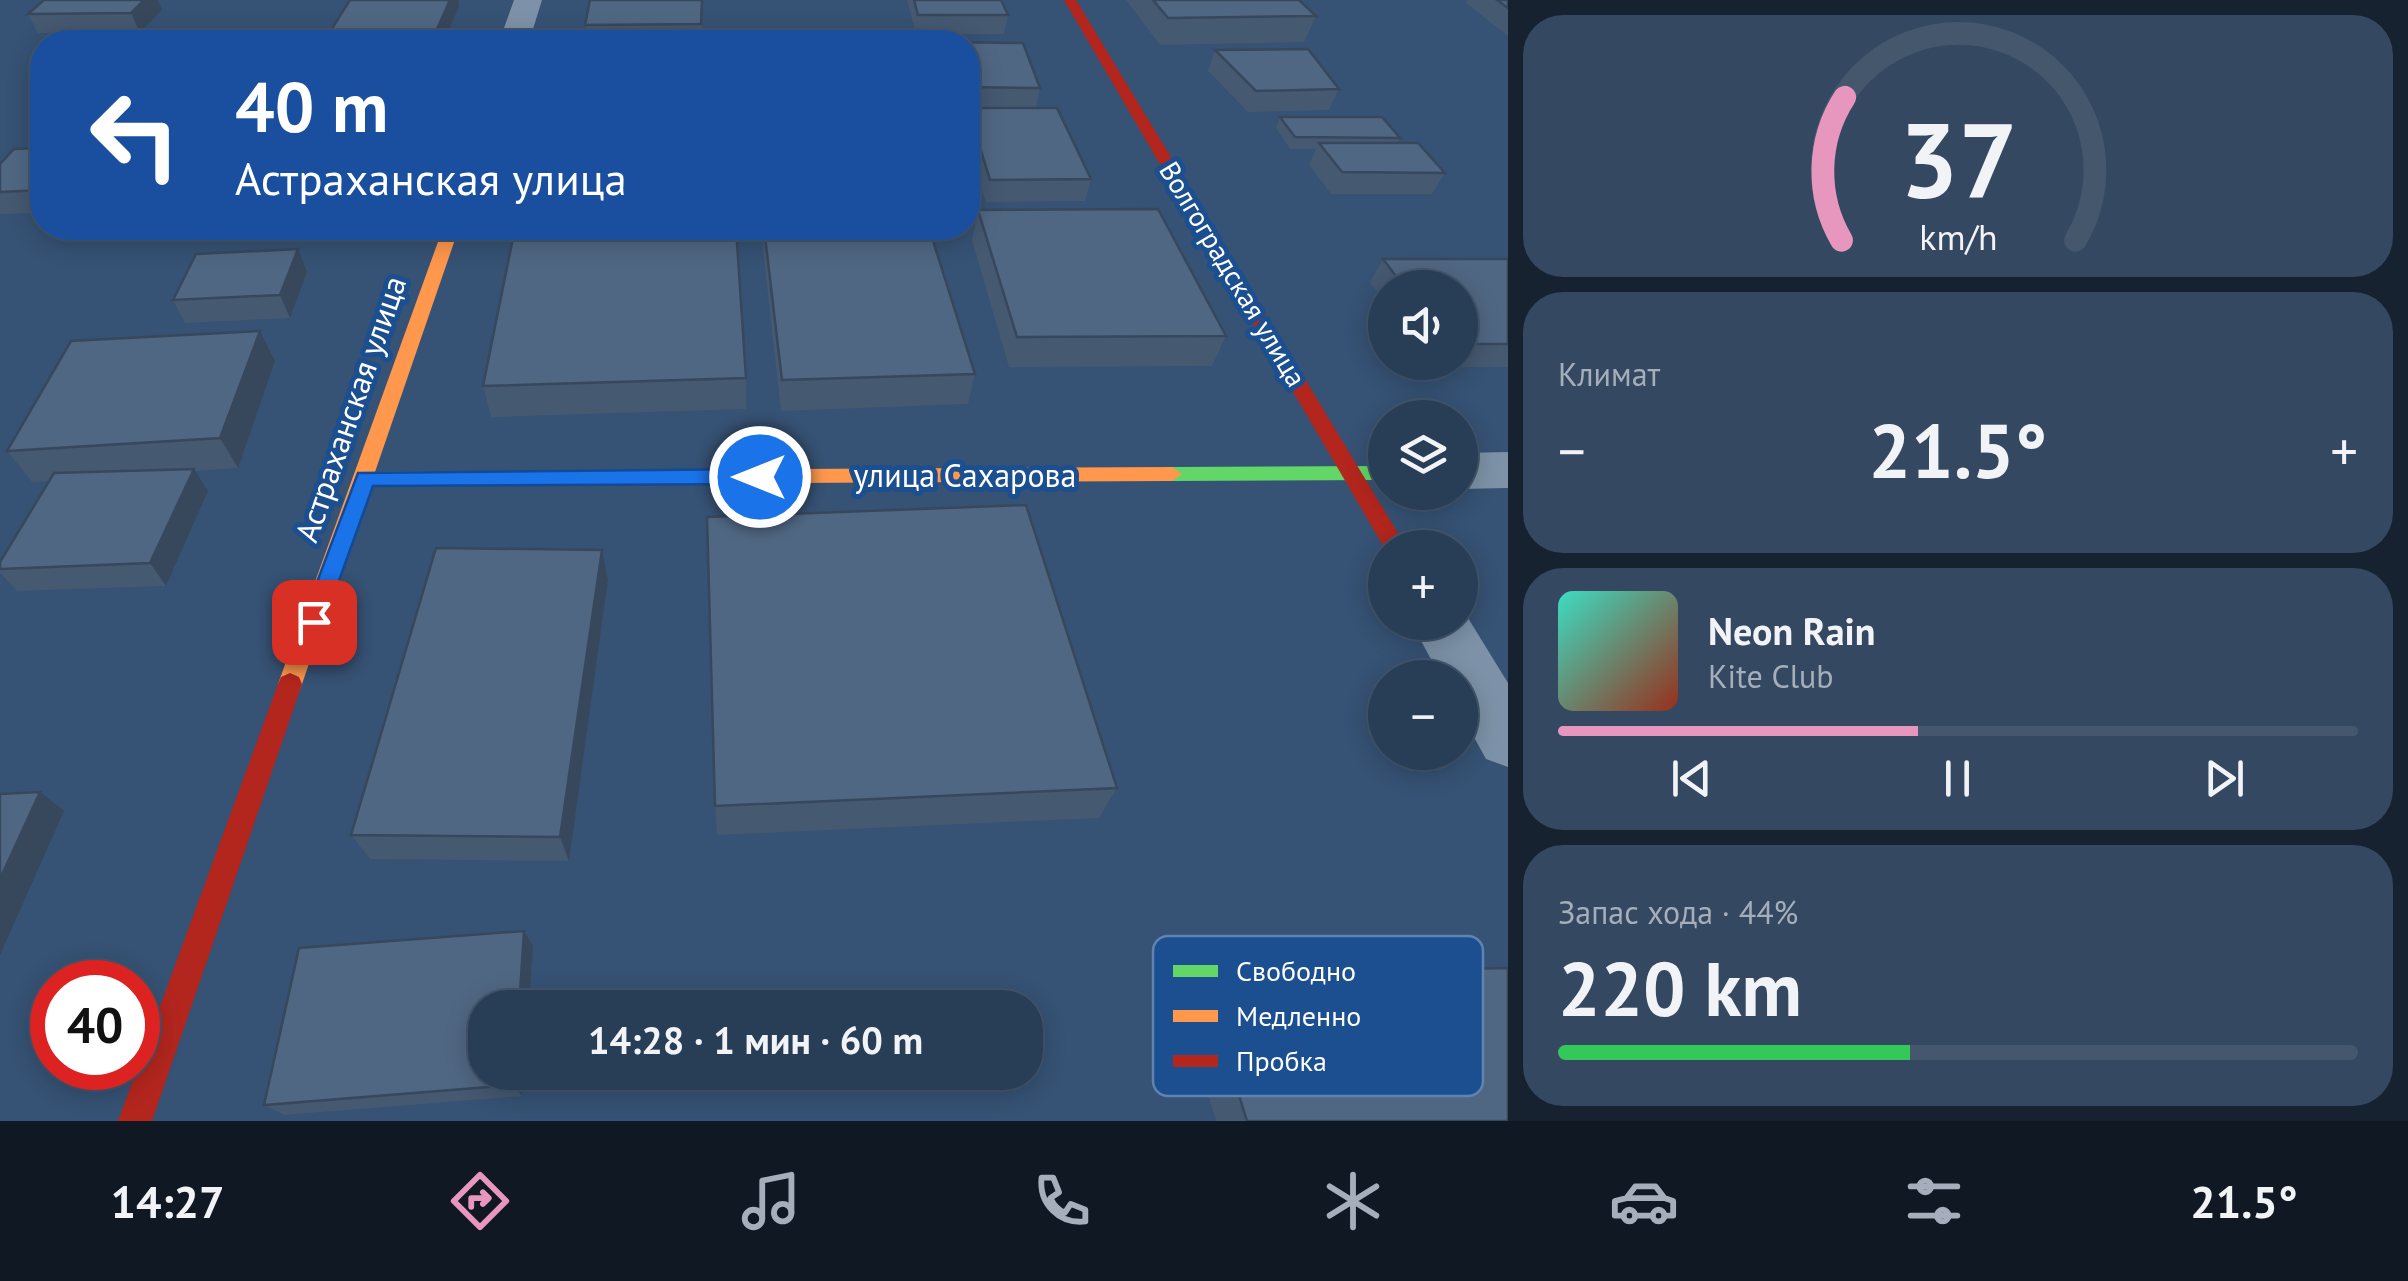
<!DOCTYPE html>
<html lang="ru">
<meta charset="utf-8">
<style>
:root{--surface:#283e57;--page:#344961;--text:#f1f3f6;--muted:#a5aeba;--line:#44576d;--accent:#e797bd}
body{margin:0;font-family:"PT Sans",sans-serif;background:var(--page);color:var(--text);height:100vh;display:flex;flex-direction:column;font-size:38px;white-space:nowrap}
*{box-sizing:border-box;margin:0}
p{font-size:32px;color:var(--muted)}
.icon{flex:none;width:55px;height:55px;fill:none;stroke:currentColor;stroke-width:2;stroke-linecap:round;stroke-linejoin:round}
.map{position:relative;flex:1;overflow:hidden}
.drawer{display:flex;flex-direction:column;gap:15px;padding:15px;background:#162230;width:900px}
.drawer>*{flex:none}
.guide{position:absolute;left:30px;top:30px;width:950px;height:210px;border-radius:40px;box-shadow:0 5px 25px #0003,0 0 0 2px var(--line);background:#1a4fa0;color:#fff;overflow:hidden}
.buttons{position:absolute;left:1368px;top:270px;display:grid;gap:20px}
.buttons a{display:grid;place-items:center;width:110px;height:110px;border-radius:50%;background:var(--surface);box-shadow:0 5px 25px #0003,0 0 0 2px var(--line);font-size:50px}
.speed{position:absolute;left:30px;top:960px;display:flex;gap:20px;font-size:50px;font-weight:700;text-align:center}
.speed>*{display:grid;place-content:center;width:130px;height:130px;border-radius:50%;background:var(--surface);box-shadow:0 5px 25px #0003,0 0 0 2px var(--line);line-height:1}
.speed .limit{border:15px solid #d22;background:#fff;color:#111}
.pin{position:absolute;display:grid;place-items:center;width:85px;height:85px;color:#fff;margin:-42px;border-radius:20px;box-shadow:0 5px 15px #0006}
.me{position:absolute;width:110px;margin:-55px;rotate:270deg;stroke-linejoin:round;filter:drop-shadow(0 0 8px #0008)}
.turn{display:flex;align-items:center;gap:35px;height:210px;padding:0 40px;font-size:45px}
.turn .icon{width:130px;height:130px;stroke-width:2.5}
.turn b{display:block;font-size:70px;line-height:85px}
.big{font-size:75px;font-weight:800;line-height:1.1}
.drawer .card{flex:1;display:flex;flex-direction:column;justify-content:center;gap:15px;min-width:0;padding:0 35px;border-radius:40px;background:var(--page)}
.drawer .dial{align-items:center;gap:0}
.dial svg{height:260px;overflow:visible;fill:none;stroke:var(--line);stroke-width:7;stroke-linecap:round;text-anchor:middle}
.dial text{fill:var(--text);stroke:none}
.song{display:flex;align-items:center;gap:30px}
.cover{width:120px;height:120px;border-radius:15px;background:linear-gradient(135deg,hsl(170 70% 55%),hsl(10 70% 35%))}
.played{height:10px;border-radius:5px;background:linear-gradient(90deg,var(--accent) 45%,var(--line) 45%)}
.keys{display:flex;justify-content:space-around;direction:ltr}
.heat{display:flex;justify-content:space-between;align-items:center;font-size:55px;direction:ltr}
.charge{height:15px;border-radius:8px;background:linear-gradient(90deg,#34c759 44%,var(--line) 0)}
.trip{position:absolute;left:468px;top:990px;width:575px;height:100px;border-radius:40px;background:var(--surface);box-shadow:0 5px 25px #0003,0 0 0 2px var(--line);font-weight:800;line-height:100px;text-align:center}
.tabs{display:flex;height:160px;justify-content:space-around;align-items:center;background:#101923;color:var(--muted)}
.tabs .icon{width:70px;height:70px}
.tabs .active{color:var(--accent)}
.tabs b{font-size:45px;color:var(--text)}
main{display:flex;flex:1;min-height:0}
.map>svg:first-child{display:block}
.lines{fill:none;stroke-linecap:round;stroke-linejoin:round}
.street{fill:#7d92a8;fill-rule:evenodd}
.fast{fill:#63d668;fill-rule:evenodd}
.slow{fill:#ff974d;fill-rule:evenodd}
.jam{fill:#b3261e;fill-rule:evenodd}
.wall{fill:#455971}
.shaded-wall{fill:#38485c}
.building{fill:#506783;stroke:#38485c;stroke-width:2.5}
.route{fill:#1a73e8;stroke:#114b97;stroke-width:2.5}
.labels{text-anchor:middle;stroke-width:10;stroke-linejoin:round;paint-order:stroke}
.far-street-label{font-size:28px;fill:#fff;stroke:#1b4f8f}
.street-label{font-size:32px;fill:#fff;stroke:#1b4f8f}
.key{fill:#1b4f8f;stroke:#5f84b1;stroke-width:2.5}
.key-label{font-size:28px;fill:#fff}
</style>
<main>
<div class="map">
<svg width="1508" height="1121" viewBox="0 0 1508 1121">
<rect width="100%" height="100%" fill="#365274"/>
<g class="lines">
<!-- street -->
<g class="street">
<path d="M514,0H542L529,42H499Z"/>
<path d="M1508,452V488L1460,489V453Z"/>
<path d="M1460,605L1508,683V767L1486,759L1460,712V678H1441L1411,622H1460Z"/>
</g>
<!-- fast -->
<g class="fast">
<path d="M1385,466V480L1172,481L1162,474L1172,467Z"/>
<path d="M791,469L801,476L791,483L365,486L355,479L365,472Z"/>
</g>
<!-- slow -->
<g class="slow">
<path d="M443,228H459L302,684L299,691L290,695L281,691L278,684Z"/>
<path d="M1172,467L1182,474L1172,481L791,483L781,476L791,469Z"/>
</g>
<!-- jam -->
<g class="jam">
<path d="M1064,0H1076L1407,548L1385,549Z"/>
<path d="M290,673L299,677L302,684L152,1121H118L278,684L281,677Z"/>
</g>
</g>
<!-- wall -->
<g class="wall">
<path d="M350,0H458L459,7L444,42H335L331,30Z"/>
<path d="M703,0L702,32L586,33L585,25Z"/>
<path d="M907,0H1001L1008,15L1004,34H916Z"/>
<path d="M1126,0H1299L1316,16L1304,42L1160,45Z"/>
<path d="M1467,0H1508V36L1466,3Z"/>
<path d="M162,10L140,33H38L28,14Z"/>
<path d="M968,42L1040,88L1036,108L1091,179L1085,201L986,202L968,144Z"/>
<path d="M1215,50L1339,89L1329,110L1248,112L1208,71Z"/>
<path d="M1280,117L1400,138L1397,143L1445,173L1432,194H1331L1309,165L1316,149H1290L1276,128Z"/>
<path d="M42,148V213L0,214V164Z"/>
<path d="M978,210L1226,336L1212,366L1009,367L972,240Z"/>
<path d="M763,228H929L975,374L968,404L781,411L763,249Z"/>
<path d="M1383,259H1508V367H1433L1429,362H1460V288H1385V302L1370,282Z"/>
<path d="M307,272L290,318L185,323L173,300Z"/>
<path d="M260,331L275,361L238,468L195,471L208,491L166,586L17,591L0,573V562L50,481L32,482L7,451Z"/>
<path d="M746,378V409L491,417L483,386Z"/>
<path d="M602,550L608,580L569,861L370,859L351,835Z"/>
<path d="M1117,788L1099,818L717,835L715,806Z"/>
<path d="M533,946L529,1008H485V1072H524L522,1096L284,1115L264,1105Z"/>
<path d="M1202,975L1508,1121H1216L1179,995Z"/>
</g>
<!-- shaded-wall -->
<g class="shaded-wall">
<path d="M144,0H158L162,10L140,33L131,13Z"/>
<path d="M450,0H458L459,7L444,42H440L437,29Z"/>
<path d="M298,249L307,272L290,318L280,295Z"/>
<path d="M260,331L275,361L238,468L220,438Z"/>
<path d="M194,469L208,491L166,586L150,563Z"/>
<path d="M602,550L608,580L569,861L560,837Z"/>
<path d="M40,792L64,811L0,955V879Z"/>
<path d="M524,931L533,946L529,1008H519Z"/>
<path d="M514,1072H524L522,1096L513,1085Z"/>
</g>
<!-- building -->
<g class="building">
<path d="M44,0H144L131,13L28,14Z"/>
<path d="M350,0H450L437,29L331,30Z"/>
<path d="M590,0H702L701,24L585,25Z"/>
<path d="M914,0H1001L1008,15H918Z"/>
<path d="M1153,0H1299L1316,16L1168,18Z"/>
<path d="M1497,0H1508V8Z"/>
<path d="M708,32V42H572L574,33Z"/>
<path d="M934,42L1023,43L1040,88L968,87V42Z"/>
<path d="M1308,49L1339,89L1256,91L1215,50Z"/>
<path d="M968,108H1057L1091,179L990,180Z"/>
<path d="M1280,117H1382L1400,138L1295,137Z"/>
<path d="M1319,143H1418L1445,173L1342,172Z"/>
<path d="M42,148V190L0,192V164L14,149Z"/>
<path d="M1158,209L1226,336L1017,337L978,210Z"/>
<path d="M515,228H736L746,378L483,386Z"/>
<path d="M764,228H929L975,374L782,380Z"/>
<path d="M298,249L280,295L173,300L196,254Z"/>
<path d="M1383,259H1508V344H1460V288H1405Z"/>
<path d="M260,331L220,438L7,451L71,341Z"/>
<path d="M194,469L150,563L0,569V562L54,473Z"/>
<path d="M1026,505L1117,788L715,806L707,517Z"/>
<path d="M436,548L602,550L560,837L351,835Z"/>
<path d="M40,792L0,879V794Z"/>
<path d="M524,931L519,1008H485V1072H514L513,1085L264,1105L299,948Z"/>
<path d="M1508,968V1121H1247L1202,975Z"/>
</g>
<!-- route -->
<path class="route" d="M760,469L771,477L760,484L373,486L322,628H306L302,622L358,473Z"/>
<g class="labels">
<!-- far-street labels -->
<g class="far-street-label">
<text transform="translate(1233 274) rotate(59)" y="10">Волгоградская улица</text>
</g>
<!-- street labels -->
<g class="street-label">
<text transform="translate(351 409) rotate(-71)" y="11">Астраханская улица</text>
<text x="965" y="487">улица Сахарова</text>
</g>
</g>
<!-- legend -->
<rect x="1153" y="936" width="330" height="160" rx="15" class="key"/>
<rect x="1173" y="965" width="45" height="12" fill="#63d668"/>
<rect x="1173" y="1010" width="45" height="12" fill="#ff974d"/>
<rect x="1173" y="1055" width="45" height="12" fill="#b3261e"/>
<g class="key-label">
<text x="1236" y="981">Свободно</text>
<text x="1236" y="1026">Медленно</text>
<text x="1236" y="1071">Пробка</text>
</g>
</svg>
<div class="buttons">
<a><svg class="icon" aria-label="sound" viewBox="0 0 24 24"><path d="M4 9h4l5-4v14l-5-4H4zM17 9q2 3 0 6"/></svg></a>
<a><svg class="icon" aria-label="layers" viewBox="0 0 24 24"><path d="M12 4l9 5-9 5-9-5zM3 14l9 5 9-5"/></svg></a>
<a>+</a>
<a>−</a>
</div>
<div class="speed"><div class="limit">40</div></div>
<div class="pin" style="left:314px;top:622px;background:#d93025"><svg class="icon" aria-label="arrive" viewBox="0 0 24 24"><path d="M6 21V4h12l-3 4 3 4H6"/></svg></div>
<svg class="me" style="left:760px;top:477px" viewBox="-20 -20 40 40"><circle r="17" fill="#1a73e8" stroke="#fff" stroke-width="3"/><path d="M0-11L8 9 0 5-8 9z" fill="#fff"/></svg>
<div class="trip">14:28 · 1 мин · 60 m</div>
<div class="guide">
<div class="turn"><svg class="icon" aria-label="left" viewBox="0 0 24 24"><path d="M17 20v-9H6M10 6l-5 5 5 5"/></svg><div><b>40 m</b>Астраханская улица</div></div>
</div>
</div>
<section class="drawer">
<div class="card dial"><svg viewBox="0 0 100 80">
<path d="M14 69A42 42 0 1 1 86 69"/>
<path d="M14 69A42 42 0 0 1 15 25" stroke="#e797bd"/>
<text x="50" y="56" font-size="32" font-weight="700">37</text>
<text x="50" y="72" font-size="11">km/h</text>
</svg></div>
<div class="card"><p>Климат</p>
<div class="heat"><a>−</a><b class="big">21.5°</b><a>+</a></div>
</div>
<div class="card">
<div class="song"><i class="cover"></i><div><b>Neon Rain</b><p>Kite Club</p></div></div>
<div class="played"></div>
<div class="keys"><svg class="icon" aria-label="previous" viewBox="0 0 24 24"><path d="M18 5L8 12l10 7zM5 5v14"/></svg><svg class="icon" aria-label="pause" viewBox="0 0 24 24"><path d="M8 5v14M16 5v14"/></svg><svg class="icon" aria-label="next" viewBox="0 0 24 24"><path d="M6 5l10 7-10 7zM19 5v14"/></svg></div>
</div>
<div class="card"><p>Запас хода · 44%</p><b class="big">220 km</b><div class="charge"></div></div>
</section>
</main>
<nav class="tabs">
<b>14:27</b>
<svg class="icon active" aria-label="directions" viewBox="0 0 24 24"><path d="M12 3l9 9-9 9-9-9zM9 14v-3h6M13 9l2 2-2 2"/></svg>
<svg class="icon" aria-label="music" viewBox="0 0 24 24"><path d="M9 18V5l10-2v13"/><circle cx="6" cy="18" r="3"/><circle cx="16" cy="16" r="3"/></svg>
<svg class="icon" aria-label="phone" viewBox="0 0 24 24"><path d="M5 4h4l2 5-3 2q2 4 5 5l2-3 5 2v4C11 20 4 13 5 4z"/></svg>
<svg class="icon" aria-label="climate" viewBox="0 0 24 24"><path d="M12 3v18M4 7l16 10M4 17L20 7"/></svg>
<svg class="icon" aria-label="car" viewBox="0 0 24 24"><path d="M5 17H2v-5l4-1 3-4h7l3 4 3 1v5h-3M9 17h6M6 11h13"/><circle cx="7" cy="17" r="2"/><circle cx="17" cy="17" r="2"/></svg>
<svg class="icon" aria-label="filters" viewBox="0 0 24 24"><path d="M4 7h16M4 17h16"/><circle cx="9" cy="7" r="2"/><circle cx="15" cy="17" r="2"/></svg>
<b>21.5°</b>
</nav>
